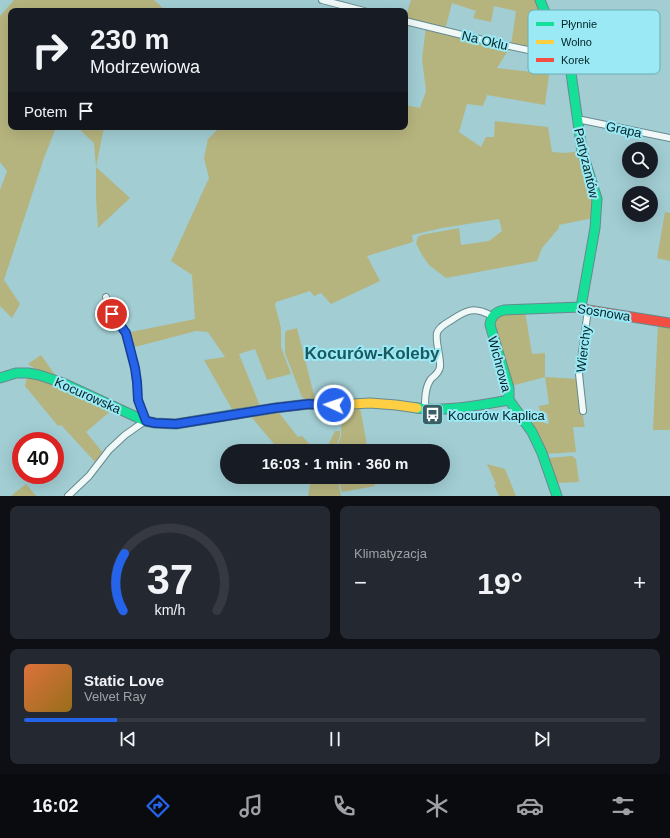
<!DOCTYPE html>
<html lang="pl">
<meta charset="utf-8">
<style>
:root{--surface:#171b24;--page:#242831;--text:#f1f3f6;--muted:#9ea1a6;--line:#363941;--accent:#2563eb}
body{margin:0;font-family:Arial,sans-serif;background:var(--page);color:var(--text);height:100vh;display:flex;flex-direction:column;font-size:15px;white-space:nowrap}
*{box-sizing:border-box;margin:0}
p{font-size:13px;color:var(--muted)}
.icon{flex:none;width:22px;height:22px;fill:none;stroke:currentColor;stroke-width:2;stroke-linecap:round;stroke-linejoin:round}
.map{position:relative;height:496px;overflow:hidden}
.sheet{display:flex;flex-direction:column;gap:10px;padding:10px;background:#0d0f14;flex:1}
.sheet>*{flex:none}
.hud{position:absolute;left:8px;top:8px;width:400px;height:122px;border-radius:8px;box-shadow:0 4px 16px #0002;background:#171b24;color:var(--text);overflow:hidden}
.fabs{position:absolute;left:622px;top:142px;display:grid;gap:8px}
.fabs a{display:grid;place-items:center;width:36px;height:36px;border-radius:50%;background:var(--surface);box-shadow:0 4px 16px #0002;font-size:20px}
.speed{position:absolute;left:12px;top:432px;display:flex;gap:8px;font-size:20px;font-weight:700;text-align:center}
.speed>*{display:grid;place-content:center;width:52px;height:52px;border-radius:50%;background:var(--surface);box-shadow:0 4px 16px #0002;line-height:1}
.speed .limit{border:6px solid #d22;background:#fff;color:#111}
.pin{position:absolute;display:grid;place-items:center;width:34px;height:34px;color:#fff;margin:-17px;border:2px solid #fff;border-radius:50%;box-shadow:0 1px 4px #0007}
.me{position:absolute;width:44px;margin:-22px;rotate:273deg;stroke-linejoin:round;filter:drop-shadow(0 0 3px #0008)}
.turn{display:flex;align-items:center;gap:14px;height:84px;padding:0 16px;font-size:18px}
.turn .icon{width:52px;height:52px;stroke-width:2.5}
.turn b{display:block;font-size:28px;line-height:34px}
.then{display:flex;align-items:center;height:38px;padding:0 16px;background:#0003;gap:8px;font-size:15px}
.big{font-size:30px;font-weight:700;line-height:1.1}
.sheet .tile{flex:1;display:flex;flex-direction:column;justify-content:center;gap:6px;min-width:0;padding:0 14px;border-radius:8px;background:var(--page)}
.sheet .dial{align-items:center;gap:0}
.dial svg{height:104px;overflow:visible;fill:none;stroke:var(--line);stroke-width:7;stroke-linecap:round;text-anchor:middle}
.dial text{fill:var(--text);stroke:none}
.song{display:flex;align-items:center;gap:12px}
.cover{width:48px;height:48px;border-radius:6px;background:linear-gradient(135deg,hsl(20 70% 55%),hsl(40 70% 35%))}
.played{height:4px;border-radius:2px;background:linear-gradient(90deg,var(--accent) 15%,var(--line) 15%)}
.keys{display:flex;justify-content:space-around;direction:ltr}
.heat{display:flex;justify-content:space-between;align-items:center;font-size:22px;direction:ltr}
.sheet .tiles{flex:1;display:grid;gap:10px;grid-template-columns:1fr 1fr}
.tile:last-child{grid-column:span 2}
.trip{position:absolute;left:220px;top:444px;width:230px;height:40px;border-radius:20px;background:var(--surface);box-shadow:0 4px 16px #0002;font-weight:700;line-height:40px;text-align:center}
.tab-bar{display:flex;height:64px;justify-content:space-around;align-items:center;background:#090b0e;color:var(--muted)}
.tab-bar .icon{width:28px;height:28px}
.tab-bar .selected{color:var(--accent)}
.tab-bar b{font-size:18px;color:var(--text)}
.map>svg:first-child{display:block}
.green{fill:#b6b47e;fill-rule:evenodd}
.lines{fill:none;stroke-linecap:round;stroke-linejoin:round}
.street-casing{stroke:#668a8f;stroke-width:8}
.fast-casing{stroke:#668a8f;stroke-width:11}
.slow-casing{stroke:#668a8f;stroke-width:11}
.jam-casing{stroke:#668a8f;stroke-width:11}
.street{stroke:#f1f8f8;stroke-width:6}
.fast{stroke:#16e098;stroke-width:9}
.slow{stroke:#ffcf43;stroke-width:9}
.jam{stroke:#f24e42;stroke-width:9}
.route-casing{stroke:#184099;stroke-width:10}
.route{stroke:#2563eb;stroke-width:7}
.labels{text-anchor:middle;stroke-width:4;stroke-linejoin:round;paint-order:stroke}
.street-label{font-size:13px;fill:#012327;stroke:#9ae9f4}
.poi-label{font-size:13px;fill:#012327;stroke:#9ae9f4;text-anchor:start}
.district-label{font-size:17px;font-weight:bold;fill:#1a5960;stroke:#9ae9f4}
.key{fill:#9ae9f4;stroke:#6caeb6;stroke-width:1}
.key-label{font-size:11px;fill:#012327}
</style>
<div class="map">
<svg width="670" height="496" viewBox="0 0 670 496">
<rect width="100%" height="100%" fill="#a1cdd3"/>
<!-- green -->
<g class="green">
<path d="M14,0H154L166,11H11V127H56L44,158L4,280L20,304L12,318L0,306V190L7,171L0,162V16Z"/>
<path d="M411,0H540L546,15L531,51L511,46L497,68L549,74L545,105L487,95L483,106L467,104L459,132L481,147L486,137H494L495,121L548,127L552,152L565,153L582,151L594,195L593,218L559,225V228L542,248L537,261L446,278L429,265L422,255L416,243L418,237L421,235L459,228L461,245L489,241L502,231L499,219L442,228L412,235L413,242L367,256L380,281L331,304L321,293L314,296L310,291L276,302L275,305L281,328V347L291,374L267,380L255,349L239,354L260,406L233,411L204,360L225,357L208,332L196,331L131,348L126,333L195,319L192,275L171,261L209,178L204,158L208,139L220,127H405V105L420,108L426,91L422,59L426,26L405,19ZM452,3L476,11L473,18L491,22L494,6L516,11L511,46L445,30Z"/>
<path d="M77,127H104L96,167L130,198L98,228L96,198V167L94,143Z"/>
<path d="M665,212L670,213V261L657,258Z"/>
<path d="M525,311L532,354L545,353V377L579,379L584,424L585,427H573L576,452L544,454L530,424C538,421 539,420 547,424L549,423L547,413L540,411L539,406L549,404L545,377L511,386L492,324L497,315Z"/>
<path d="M658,323L670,324V430H653Z"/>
<path d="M297,328L315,399L306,400L302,397L285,353V333L286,331Z"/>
<path d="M41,355L58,379L38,371L28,364Z"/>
<path d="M27,376L56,383L113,409L86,432L104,454L96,463L61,425L58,426L25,386Z"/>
<path d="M360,407L368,451H335L341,437L342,408Z"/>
<path d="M276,409L298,437L302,436L316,451H310L306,446L300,451H280L248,413Z"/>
<path d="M335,431H340V436L334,451H325Z"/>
<path d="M572,456L576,459L579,482L555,483L548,458Z"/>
<path d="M487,464L505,469L516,496H499L494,485L496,484Z"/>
<path d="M315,477H337L341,496H308L310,485Z"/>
<path d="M338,477H374L375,486L342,492Z"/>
<path d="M26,484L36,496H11Z"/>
</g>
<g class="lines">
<defs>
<g id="street">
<path d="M322,0L364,11"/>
<path d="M405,21L495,43L566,58"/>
<path d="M577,119L670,138"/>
<path d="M425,409C425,399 425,387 431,379C435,375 439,373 440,367C441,357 435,341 437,333C439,327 445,324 450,321C466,310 474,306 492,316"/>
<path d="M583,411L579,374L588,310"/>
<path d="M68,496L89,476L109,450L125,435L145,421L138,400L137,383L135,369L125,333L112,314L106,297"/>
</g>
<g id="fast">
<path d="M540,0L546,15L555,31L571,73L582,151L597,199L595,228L581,307"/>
<path d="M0,378L16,373H28L39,375L63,383L145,421L155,423L176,424L237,414"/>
<path d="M417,408C445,412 481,405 509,400"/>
<path d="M557,496L542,453L532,432L509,400V388L490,325C491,316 495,312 504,310L581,307L583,308"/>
</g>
<path id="slow" d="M237,414L275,408L309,404L334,405L370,403L396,405L417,408"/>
<path id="jam" d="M583,308L588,310L670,323"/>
</defs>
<!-- street casing -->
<use href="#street" class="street-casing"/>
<!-- fast casing -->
<use href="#fast" class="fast-casing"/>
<!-- slow casing -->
<use href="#slow" class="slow-casing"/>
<!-- jam casing -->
<use href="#jam" class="jam-casing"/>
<!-- street -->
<use href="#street" class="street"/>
<!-- fast -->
<use href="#fast" class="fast"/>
<!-- slow -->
<use href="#slow" class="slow"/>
<!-- jam -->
<use href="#jam" class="jam"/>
</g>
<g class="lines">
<defs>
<path id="route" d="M112,314L126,333L135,368L137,382L138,400L146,421L155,423L176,424L275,408L309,404L334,405"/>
</defs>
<!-- route casing -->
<use href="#route" class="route-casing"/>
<!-- route -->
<use href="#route" class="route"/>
</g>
<!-- icons -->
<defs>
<symbol id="bus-square" viewBox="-11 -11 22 22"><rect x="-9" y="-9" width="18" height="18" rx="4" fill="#395e63" stroke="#9ae9f4"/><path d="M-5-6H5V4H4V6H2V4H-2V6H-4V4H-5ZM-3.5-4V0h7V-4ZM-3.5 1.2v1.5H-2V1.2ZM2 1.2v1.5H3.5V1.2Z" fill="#fff"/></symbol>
</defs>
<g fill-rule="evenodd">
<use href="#bus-square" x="420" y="402" width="25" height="25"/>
</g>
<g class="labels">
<!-- street labels -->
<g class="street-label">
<text transform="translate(485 40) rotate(13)" y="5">Na Oklu</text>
<text transform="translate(624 129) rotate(12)" y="5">Grapa</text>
<text transform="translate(587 163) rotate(77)" y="5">Partyzantów</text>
<text transform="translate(604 312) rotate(9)" y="5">Sosnowa</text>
<text transform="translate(583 349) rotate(-83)" y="5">Wierchy</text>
<text transform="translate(500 364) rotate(75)" y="5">Wichrowa</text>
<text transform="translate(88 395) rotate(24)" y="5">Kocurowska</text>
</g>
<!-- poi labels -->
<g class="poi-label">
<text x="448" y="420">Kocurów Kaplica</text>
</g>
<!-- district labels -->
<g class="district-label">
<text x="372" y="359">Kocurów-Koleby</text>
</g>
</g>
<!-- legend -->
<rect x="528" y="10" width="132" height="64" rx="6" class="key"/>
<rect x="536" y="22" width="18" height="4" fill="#16e098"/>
<rect x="536" y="40" width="18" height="4" fill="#ffcf43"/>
<rect x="536" y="58" width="18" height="4" fill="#f24e42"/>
<g class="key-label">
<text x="561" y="28">Płynnie</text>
<text x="561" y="46">Wolno</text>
<text x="561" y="64">Korek</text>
</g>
</svg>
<div class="fabs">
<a><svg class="icon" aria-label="search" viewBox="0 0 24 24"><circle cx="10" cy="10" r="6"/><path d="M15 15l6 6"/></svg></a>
<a><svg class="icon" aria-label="layers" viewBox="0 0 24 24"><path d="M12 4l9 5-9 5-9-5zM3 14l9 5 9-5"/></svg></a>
</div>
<div class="speed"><div class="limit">40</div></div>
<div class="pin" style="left:112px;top:314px;background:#d93025"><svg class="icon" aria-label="arrive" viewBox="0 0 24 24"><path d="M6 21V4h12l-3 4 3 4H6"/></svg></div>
<svg class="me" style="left:334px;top:405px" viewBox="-20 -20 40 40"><circle r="17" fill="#2563eb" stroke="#fff" stroke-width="3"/><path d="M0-11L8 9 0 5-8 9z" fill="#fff"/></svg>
<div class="trip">16:03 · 1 min · 360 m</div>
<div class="hud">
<div class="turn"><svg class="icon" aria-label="right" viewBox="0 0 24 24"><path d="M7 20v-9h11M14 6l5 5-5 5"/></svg><div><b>230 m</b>Modrzewiowa</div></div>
<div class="then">Potem<svg class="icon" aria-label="arrive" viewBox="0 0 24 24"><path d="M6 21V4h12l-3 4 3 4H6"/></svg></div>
</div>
</div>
<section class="sheet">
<div class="tiles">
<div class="tile dial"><svg viewBox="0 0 100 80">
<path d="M14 69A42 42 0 1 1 86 69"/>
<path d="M14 69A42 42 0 0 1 15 25" stroke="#2563eb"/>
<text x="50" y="56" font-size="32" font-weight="700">37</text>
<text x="50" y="72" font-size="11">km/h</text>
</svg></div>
<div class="tile"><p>Klimatyzacja</p>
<div class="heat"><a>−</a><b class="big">19°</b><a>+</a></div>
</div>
<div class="tile">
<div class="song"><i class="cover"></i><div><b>Static Love</b><p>Velvet Ray</p></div></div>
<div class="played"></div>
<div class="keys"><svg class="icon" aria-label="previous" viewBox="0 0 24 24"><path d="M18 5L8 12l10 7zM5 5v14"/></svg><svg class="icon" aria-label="pause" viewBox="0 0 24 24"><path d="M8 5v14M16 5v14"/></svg><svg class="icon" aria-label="next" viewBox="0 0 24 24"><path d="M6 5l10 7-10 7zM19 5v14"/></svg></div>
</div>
</div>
</section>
<nav class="tab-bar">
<b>16:02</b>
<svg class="icon selected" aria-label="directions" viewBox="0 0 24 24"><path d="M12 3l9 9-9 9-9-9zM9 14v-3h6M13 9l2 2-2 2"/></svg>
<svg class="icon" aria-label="music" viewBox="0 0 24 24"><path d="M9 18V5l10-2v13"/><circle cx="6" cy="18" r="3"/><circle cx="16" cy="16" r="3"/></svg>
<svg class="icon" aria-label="phone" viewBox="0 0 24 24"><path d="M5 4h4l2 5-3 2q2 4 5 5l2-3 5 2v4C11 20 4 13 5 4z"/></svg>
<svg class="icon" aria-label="climate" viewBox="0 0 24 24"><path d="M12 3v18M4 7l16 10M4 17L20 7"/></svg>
<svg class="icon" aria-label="car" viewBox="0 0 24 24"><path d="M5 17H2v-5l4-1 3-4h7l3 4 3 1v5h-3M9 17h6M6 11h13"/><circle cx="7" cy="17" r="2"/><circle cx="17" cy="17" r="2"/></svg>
<svg class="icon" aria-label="filters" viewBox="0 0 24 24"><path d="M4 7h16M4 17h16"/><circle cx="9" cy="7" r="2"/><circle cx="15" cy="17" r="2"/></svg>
</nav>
